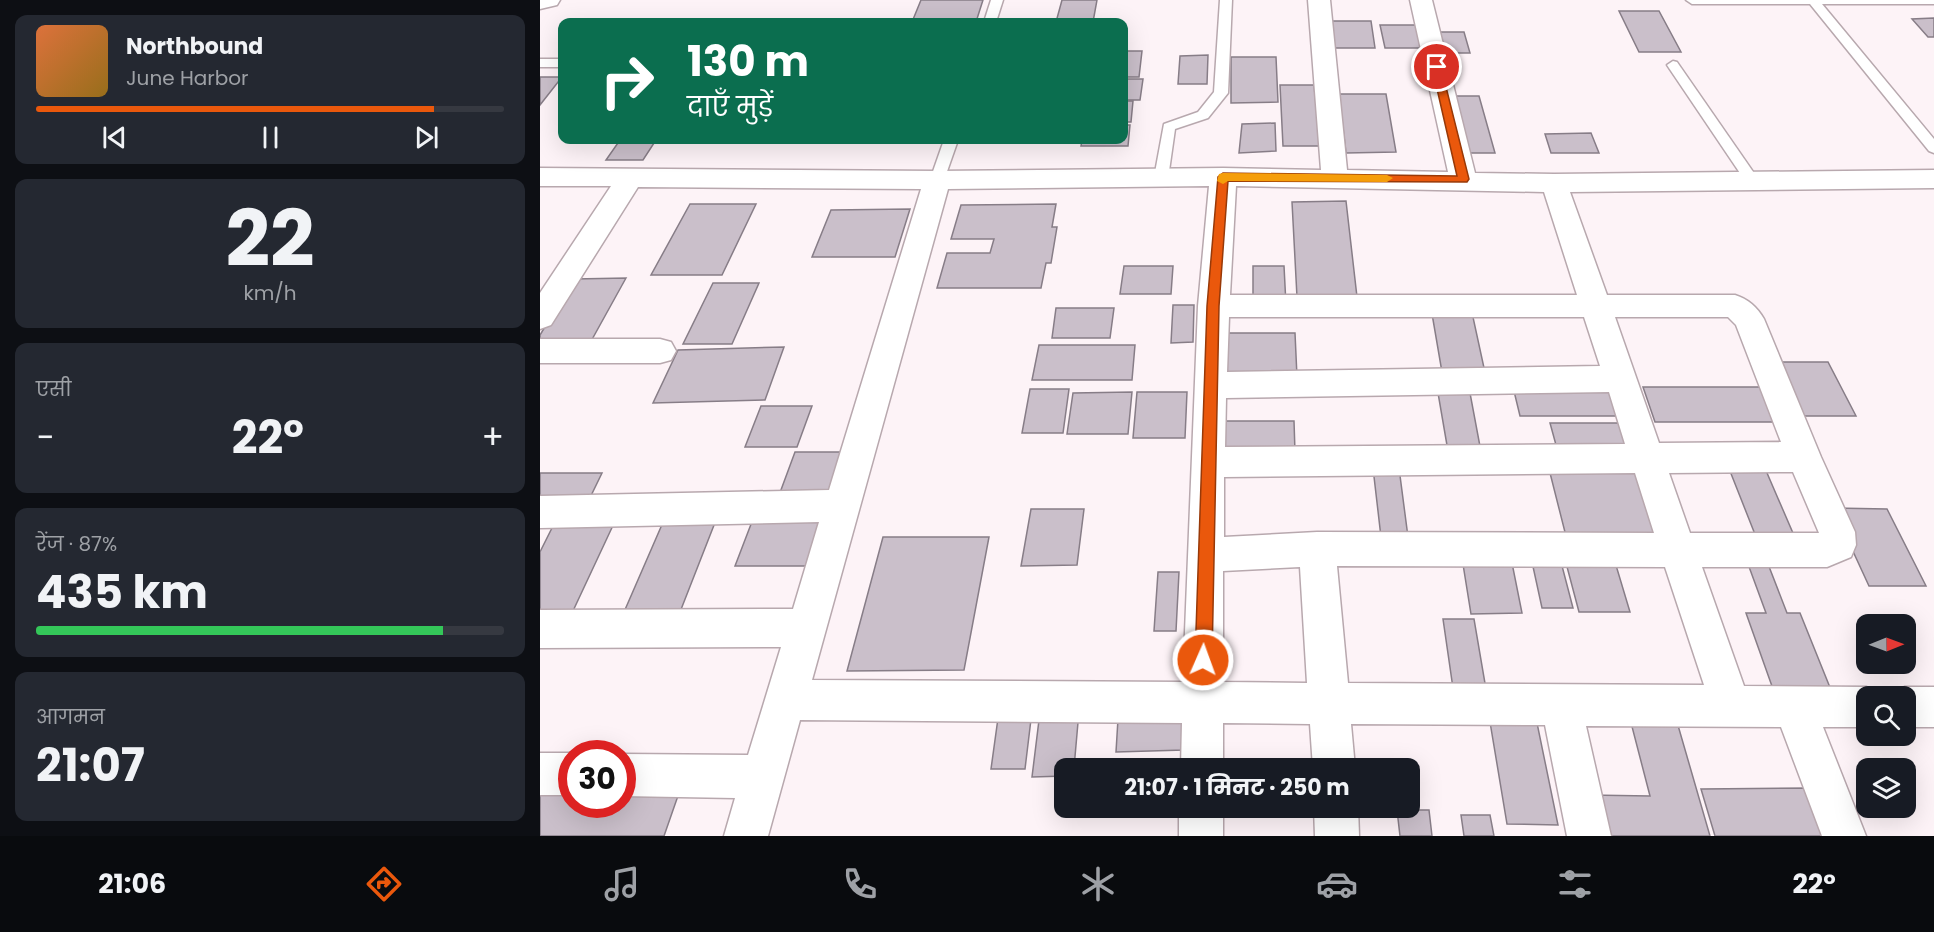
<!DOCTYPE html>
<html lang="hi">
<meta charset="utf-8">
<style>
:root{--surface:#171b24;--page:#242831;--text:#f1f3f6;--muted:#9ea1a6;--line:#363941;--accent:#ea580c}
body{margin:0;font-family:Poppins,"Noto Sans Devanagari",sans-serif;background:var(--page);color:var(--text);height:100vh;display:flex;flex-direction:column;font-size:22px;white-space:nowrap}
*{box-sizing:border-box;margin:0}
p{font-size:20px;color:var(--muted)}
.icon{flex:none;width:33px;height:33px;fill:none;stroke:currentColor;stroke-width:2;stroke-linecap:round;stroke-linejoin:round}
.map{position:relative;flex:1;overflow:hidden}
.sheet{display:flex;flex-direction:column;gap:15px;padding:15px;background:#0d0f14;width:540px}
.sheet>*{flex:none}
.hud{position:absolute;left:18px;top:18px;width:570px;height:126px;border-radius:12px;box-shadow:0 6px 24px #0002;background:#0b6e4f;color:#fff;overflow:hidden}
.needle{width:39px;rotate:89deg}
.controls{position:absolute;left:1316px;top:614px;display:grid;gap:12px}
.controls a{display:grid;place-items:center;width:60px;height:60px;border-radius:12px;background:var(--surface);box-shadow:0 6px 24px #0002;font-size:30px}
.speed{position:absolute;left:18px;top:740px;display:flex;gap:12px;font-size:30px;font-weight:700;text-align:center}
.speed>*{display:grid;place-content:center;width:78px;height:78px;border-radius:50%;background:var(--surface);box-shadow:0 6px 24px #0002;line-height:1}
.speed .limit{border:9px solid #d22;background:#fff;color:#111}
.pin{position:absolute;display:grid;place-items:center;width:51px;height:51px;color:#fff;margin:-26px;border:3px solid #fff;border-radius:50%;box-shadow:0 2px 6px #0007}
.me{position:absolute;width:66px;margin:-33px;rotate:2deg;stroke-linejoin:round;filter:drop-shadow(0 0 4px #0008)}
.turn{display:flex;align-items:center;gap:21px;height:126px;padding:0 30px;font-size:27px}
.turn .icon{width:78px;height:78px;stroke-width:2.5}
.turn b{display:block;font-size:42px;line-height:51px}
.big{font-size:45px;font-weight:700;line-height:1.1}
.sheet .widget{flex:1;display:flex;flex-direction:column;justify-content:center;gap:9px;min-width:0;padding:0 21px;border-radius:12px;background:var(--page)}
.sheet .dial{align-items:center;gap:0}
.dial b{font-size:78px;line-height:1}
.song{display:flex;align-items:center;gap:18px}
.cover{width:72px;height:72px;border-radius:9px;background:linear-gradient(135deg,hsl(20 70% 55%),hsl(40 70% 35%))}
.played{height:6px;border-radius:3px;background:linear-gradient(90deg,var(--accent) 85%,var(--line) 85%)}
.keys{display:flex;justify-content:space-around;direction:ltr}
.heat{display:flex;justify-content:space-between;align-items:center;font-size:33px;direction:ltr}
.charge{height:9px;border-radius:4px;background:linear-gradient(90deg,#34c759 87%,var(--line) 0)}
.trip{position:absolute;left:514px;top:758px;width:366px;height:60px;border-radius:12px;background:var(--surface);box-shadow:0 6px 24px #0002;font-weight:700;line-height:60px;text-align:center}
.dock{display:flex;height:96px;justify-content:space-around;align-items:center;background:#090b0e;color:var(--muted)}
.dock .icon{width:42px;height:42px}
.dock .current{color:var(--accent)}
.dock b{font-size:27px;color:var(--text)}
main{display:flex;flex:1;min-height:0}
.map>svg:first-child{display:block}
.building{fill:#cabfca;stroke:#877d87;stroke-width:1.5}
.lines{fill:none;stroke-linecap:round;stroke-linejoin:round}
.lane-casing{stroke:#b8a8ae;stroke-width:3}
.street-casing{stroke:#b8a8ae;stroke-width:3}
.lane{fill:#fff;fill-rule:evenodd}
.street{fill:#fff;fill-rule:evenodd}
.route{fill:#ea580c;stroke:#983908;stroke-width:1.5}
.slow{fill:#f59e0b}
</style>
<main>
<section class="sheet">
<div class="widget">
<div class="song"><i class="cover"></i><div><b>Northbound</b><p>June Harbor</p></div></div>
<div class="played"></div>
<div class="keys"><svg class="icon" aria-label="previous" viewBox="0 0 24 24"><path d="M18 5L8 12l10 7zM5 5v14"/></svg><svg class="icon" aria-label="pause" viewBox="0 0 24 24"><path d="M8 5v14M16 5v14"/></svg><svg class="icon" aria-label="next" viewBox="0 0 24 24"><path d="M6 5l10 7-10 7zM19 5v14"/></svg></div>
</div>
<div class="widget dial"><b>22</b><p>km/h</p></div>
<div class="widget"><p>एसी</p>
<div class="heat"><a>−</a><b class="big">22°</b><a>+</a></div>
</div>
<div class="widget"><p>रेंज · 87%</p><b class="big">435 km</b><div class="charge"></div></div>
<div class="widget"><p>आगमन</p><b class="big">21:07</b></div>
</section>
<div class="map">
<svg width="1394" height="836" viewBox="0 0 1394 836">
<rect width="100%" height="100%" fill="#fdf3f7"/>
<!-- building -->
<g class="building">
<path d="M381,0H443L436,22H372Z"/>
<path d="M522,0H557L553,22H516Z"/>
<path d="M1079,11H1119L1141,52H1099Z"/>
<path d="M1394,18V37H1388L1372,19Z"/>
<path d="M188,19L278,20L277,22H355H186Z"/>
<path d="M787,21H831L835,48H790Z"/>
<path d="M840,25H876L881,48H845Z"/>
<path d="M895,32H924L930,53H900Z"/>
<path d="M584,51H602L599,77H584Z"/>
<path d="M668,55L667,84H638L640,56Z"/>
<path d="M691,57H736L738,102L691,103Z"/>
<path d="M0,77H22L0,105Z"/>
<path d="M584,79H603L600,100H584Z"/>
<path d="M740,85H774L780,146H743Z"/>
<path d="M799,94H846L856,152L806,153Z"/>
<path d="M909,96H939L955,153H924Z"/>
<path d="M584,101H593L591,122H584Z"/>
<path d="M735,123L736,151L699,153L702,124Z"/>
<path d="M584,125H590L588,146H541L542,140H584Z"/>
<path d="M1051,133L1059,153H1011L1005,134Z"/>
<path d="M80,140H116L103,160H66Z"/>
<path d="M806,201L817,297H757L752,202Z"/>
<path d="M150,204H216L182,275H111Z"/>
<path d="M516,204L512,227H517L511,263H506L501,288H397L407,253H450L454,239H411L421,205Z"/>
<path d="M370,209L355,257H272L291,210Z"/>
<path d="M584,266H633L631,294H580Z"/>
<path d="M713,266H744L746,305L713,304Z"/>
<path d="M86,278L50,343H0V335L34,279Z"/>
<path d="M173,283H219L192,344H143Z"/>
<path d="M633,305H654L653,342L631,343Z"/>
<path d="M516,308H574L570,338H512Z"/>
<path d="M891,308H931L946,377L903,378Z"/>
<path d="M680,333H755L757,377H679Z"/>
<path d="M499,345H595L592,380H492Z"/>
<path d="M244,347L225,400L113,403L138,350Z"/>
<path d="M1237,362H1288L1316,416H1263Z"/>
<path d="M973,387H1081L1091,416H980Z"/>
<path d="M1103,387H1229L1245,422H1115Z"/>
<path d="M490,389H529L523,433H482Z"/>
<path d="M592,392L588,434H527L533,393Z"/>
<path d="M597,392H647L645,438H593Z"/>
<path d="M898,393H930L942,457H909Z"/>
<path d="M221,406H272L257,447H205Z"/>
<path d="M673,421H754L755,452H673Z"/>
<path d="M1010,423H1093L1104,455L1019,456Z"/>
<path d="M255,452H307L293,498H238Z"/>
<path d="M1188,466H1224L1259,547H1220Z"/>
<path d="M833,468H859L868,537H841Z"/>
<path d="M1107,468L1132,544H1028L1009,469Z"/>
<path d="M0,473H62L44,510L0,511Z"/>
<path d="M1293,508L1347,509L1386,586H1329Z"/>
<path d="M491,509H544L537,565L481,566Z"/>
<path d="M286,518L271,566H195L213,519Z"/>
<path d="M76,519L32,613L0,614V552L16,520Z"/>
<path d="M124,520H176L140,612H84Z"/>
<path d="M343,537H449L424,670L307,671Z"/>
<path d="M922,558H971L982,613L931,614Z"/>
<path d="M992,562H1021L1033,608H1002Z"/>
<path d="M1075,562L1090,612H1039L1026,563Z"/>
<path d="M1208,564H1228L1247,613H1260L1291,690L1233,689L1206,613H1226Z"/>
<path d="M618,572H639L636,631H614Z"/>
<path d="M903,619H934L947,695H914Z"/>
<path d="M459,711H492L485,769H451Z"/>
<path d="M539,711L534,768H525V776L492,777L500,712Z"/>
<path d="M1089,715H1135L1170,836H1057L1049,795L1110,796Z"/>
<path d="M645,717L644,750L576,752L578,719Z"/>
<path d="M950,722L997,723L1018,825L967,824Z"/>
<path d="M1269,788L1287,836H1175L1161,789Z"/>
<path d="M140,790L124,836H0V791H32V804H82V791Z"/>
<path d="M857,810H889L892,836H860Z"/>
<path d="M921,815H950L954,836H924Z"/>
</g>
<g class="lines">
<defs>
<g id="lane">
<path d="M451,0H463L456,22H444Z"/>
<path d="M680,0H692L688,93L668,118L635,129L628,178L626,181H616L614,178L624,124L658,112L674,92Z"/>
<path d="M1146,0H1394V4H1282L1394,139V153L1389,151L1270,4H1152Z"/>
<rect x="0" y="59" width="22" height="8"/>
<path d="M1133,61L1137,62L1216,176L1218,179L1216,182H1206L1127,65Z"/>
<path d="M404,140H418L404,180L397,185L390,180Z"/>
</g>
<g id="street">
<path d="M0,0H20L17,5L0,9Z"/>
<path d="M768,0H790L807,170L908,172L870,0H892L935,173L1014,174L1394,170V188L1030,192L1067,295H1195C1208,299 1217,307 1224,319L1281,457L1315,532L1316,545L1311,557L1287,567H1162L1204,686L1326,687L1340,693L1342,696H1326V727H1283L1326,836H1282L1241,727L1046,726L1071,836H1027L1005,725L811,724L815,768H773L770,724L683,723V768H641L642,723L260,720L228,836H184L195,798L82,796V754L208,755L241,647L0,648V610L253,609L279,522L0,528V496L289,490L381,189L98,187L11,325L0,329V293L71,186H0V168L397,171L683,168L781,170ZM669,186L658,306L643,682L272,680L408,189ZM696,186L1004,192L1037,295H690ZM689,317H1044L1060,366L687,372ZM1075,317H1188L1196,325L1241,442L1119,443ZM1069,392L1085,444L685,447L686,398ZM1253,472L1279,533H1150L1129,473ZM1095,473L1114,533L777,532L684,537V477ZM797,566L1125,567L1164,685L808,683ZM760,567L767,683L683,682V571Z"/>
<path d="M0,339H120L131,342L136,351L131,360L120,363H0Z"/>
<path d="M1365,687H1394V727H1365V696H1349L1351,693Z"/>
<path d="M0,753H33L32,795H0Z"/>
<rect x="639" y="807" width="44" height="29"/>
<path d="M774,807H818L819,836H775Z"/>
</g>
</defs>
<!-- lane casing -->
<use href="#lane" class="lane-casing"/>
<!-- street casing -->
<use href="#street" class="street-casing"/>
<!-- lane -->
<use href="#lane" class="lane"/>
<!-- street -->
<use href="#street" class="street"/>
</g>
<!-- route -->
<path class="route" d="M897,64L901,67L929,179L927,182L688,181L679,306L672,660L669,666L663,669L658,666L655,660L667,306L678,177L683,173L917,176L892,67Z"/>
<!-- slow -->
<path class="slow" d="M683,173L847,175L853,178L847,182L688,181L683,184L677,181L679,174Z"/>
</svg>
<div class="controls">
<a><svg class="needle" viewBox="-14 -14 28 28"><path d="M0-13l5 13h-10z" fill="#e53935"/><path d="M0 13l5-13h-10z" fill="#9ea1a6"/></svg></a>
<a><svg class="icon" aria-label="search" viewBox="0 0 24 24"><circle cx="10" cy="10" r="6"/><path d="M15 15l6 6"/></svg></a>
<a><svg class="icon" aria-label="layers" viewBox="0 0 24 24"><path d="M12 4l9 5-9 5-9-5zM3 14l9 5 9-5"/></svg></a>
</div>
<div class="speed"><div class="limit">30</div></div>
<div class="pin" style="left:897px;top:67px;background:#d93025"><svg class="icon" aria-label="arrive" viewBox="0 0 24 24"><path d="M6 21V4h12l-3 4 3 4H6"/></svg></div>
<svg class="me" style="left:663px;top:660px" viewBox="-20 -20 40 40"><circle r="17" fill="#ea580c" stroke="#fff" stroke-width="3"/><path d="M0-11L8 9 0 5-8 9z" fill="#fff"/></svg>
<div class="trip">21:07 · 1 मिनट · 250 m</div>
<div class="hud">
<div class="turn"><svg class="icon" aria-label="right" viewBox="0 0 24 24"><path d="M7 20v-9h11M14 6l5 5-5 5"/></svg><div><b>130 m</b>दाएँ मुड़ें</div></div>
</div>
</div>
</main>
<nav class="dock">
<b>21:06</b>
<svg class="icon current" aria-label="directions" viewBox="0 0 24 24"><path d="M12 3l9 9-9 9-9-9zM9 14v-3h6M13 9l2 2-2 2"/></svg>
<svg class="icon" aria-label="music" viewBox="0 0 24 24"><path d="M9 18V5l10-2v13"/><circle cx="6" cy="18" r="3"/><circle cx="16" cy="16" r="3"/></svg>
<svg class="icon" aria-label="phone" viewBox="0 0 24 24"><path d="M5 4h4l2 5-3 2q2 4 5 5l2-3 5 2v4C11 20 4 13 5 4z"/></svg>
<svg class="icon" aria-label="climate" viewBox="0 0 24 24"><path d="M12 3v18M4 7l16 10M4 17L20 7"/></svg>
<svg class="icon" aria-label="car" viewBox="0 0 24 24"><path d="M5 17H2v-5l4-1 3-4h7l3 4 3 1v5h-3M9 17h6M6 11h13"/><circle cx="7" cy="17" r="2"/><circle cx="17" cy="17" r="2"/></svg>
<svg class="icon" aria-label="filters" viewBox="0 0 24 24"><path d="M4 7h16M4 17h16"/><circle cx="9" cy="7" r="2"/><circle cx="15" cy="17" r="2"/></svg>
<b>22°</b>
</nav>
